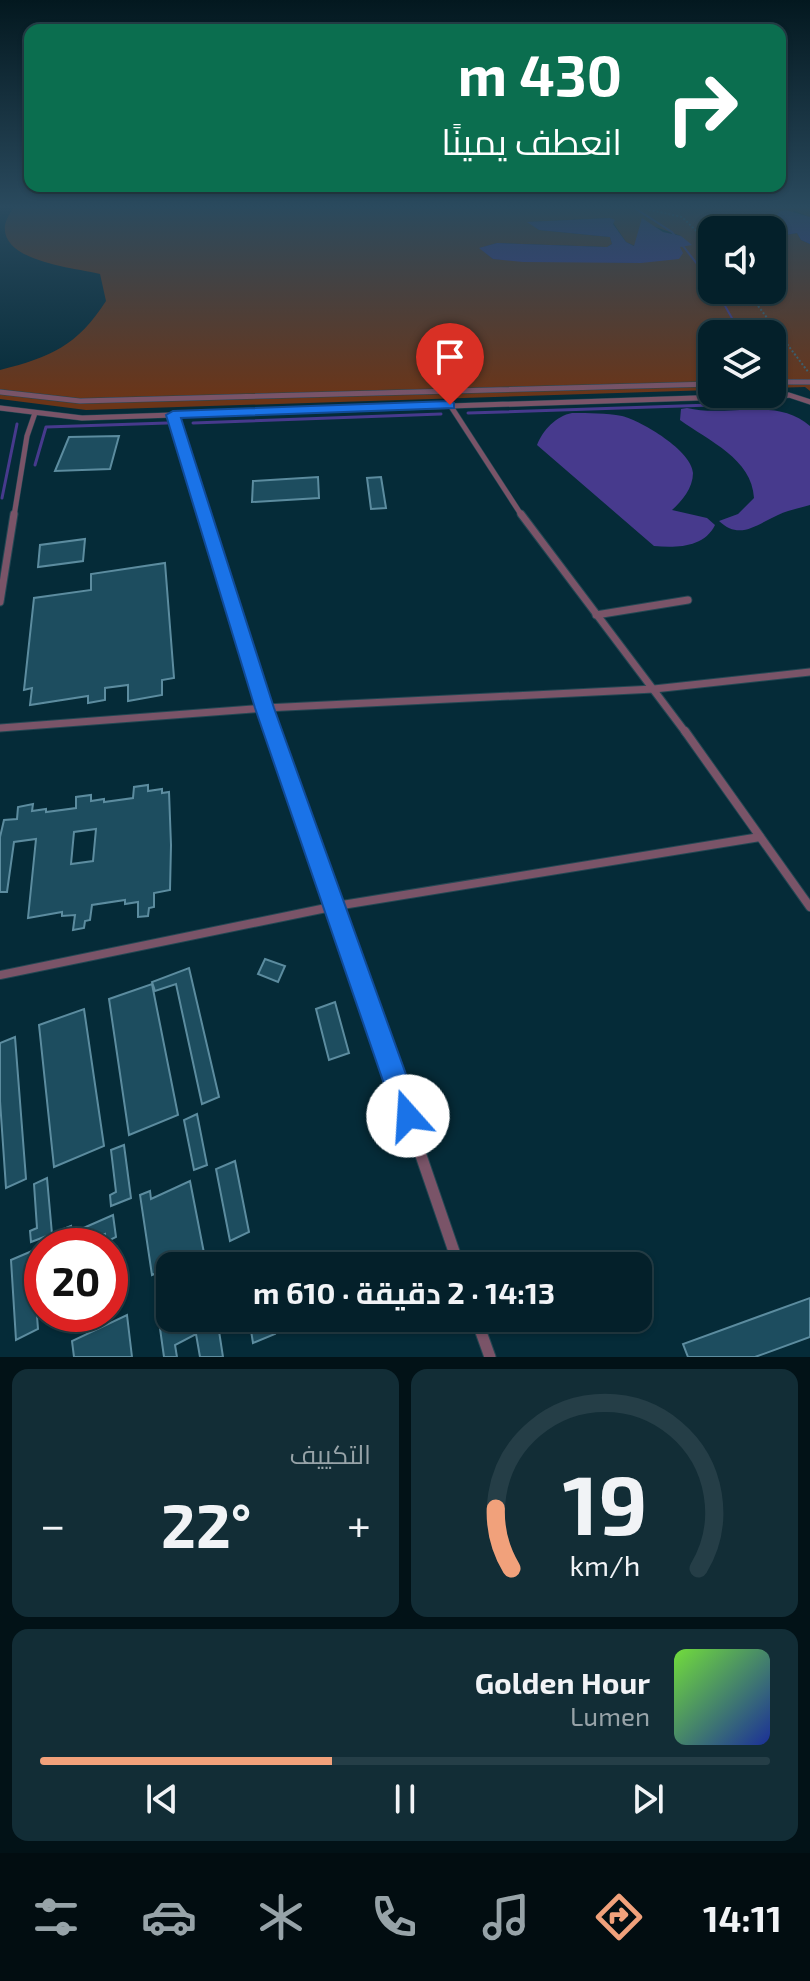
<!DOCTYPE html>
<html lang="ar">
<meta charset="utf-8">
<style>
:root{--surface:#04202a;--page:#122d36;--text:#f1f3f6;--muted:#97a3a8;--line:#253e47;--accent:#f1a17b}
body{margin:0;font-family:"Exo 2",Cairo,sans-serif;background:var(--page);color:var(--text);direction:rtl;height:100vh;display:flex;flex-direction:column;font-size:30px;white-space:nowrap}
*{box-sizing:border-box;margin:0}
p{font-size:26px;color:var(--muted)}
.icon{flex:none;width:44px;height:44px;fill:none;stroke:currentColor;stroke-width:2;stroke-linecap:round;stroke-linejoin:round}
.map{position:relative;height:1357px;overflow:hidden;direction:ltr}
.details{display:flex;flex-direction:column;gap:12px;padding:12px;background:#021217;flex:1}
.details>*{flex:none}
.banner{position:absolute;left:24px;top:24px;width:762px;height:168px;border-radius:16px;box-shadow:0 2px 6px #0004,0 0 0 2px var(--line);direction:rtl;background:#0b6e4f;color:#fff;overflow:hidden}
.fabs{position:absolute;left:698px;top:216px;display:grid;gap:16px}
.fabs a{display:grid;place-items:center;width:88px;height:88px;border-radius:16px;background:var(--surface);box-shadow:0 2px 6px #0004,0 0 0 2px var(--line);font-size:40px}
.speed{position:absolute;left:24px;top:1228px;display:flex;gap:16px;font-size:40px;font-weight:700;text-align:center}
.speed>*{display:grid;place-content:center;width:104px;height:104px;border-radius:50%;background:var(--surface);box-shadow:0 2px 6px #0004,0 0 0 2px var(--line);line-height:1}
.speed .limit{border:12px solid #d22;background:#fff;color:#111}
.pin{position:absolute;display:grid;place-items:center;width:68px;height:68px;color:#fff;margin:-82px -34px;border-radius:50% 50% 50% 0;rotate:-45deg;box-shadow:0 0 8px #0007}
.pin .icon{rotate:45deg}
.me{position:absolute;width:88px;margin:-44px;rotate:341deg;stroke-linejoin:round;filter:drop-shadow(0 0 6px #0008)}
.turn{display:flex;align-items:center;gap:28px;height:168px;padding:0 32px;font-size:36px}
.turn .icon{width:104px;height:104px;stroke-width:2.5}
.turn b{display:block;font-size:56px;line-height:68px}
.big{font-size:60px;font-weight:700;line-height:1.1}
.details .card{flex:1;display:flex;flex-direction:column;justify-content:center;gap:12px;min-width:0;padding:0 28px;border-radius:16px;background:var(--page)}
.details .dial{align-items:center;gap:0}
.dial svg{height:208px;overflow:visible;fill:none;stroke:var(--line);stroke-width:7;stroke-linecap:round;text-anchor:middle}
.dial text{fill:var(--text);stroke:none}
.song{display:flex;align-items:center;gap:24px}
.cover{width:96px;height:96px;border-radius:12px;background:linear-gradient(135deg,hsl(100 70% 55%),hsl(230 70% 35%))}
.played{height:8px;border-radius:4px;background:linear-gradient(90deg,var(--accent) 40%,var(--line) 40%)}
.keys{display:flex;justify-content:space-around;direction:ltr}
.heat{display:flex;justify-content:space-between;align-items:center;font-size:44px;direction:ltr}
.details .tiles{flex:1;display:grid;gap:12px;grid-template-columns:1fr 1fr}
.card:last-child{grid-column:span 2}
.trip{position:absolute;left:156px;top:1252px;width:496px;height:80px;border-radius:16px;background:var(--surface);box-shadow:0 2px 6px #0004,0 0 0 2px var(--line);font-weight:700;line-height:80px;text-align:center;direction:rtl}
.tab-bar{display:flex;height:128px;justify-content:space-around;align-items:center;background:#020d11;color:var(--muted)}
.tab-bar .icon{width:56px;height:56px}
.tab-bar .selected{color:var(--accent)}
.tab-bar b{font-size:36px;color:var(--text)}
.map>svg:first-child{display:block}
.green{fill:#6b3518;fill-rule:evenodd}
.water{fill:#473a8d}
.lines{fill:none;stroke-linecap:round;stroke-linejoin:round}
.stream-far1{stroke:#473a8d;stroke-width:2}
.stream{stroke:#473a8d;stroke-width:3}
.building{fill:#1d4d5f;stroke:#5c8c9f;stroke-width:2;fill-rule:evenodd}
.service-far3-casing{stroke:#234753;stroke-width:6}
.service-far2-casing{stroke:#234753;stroke-width:9}
.service-far1-casing{stroke:#234753;stroke-width:10}
.service-casing{stroke:#234753;stroke-width:13}
.path{stroke:#41636f;stroke-width:2;stroke-dasharray:2 2;stroke-linecap:butt}
.service-far3{stroke:#7a5468;stroke-width:5}
.service-far2{stroke:#7a5468;stroke-width:7}
.service-far1{stroke:#7a5468;stroke-width:8}
.service{stroke:#7a5468;stroke-width:11}
.route{fill:#1a73e8;stroke:#114b97;stroke-width:2}
</style>
<div class="map">
<svg width="810" height="1357" viewBox="0 0 810 1357">
<rect width="100%" height="100%" fill="#052b38"/>
<!-- green -->
<path class="green" d="M13,208H810V217L794,211L774,230L786,235L797,233L801,240L810,244V391L805,387L772,388V334H712V390L86,410L0,399V370C51,357 77,346 106,301L100,274C77,268 0,262 5,225C6,220 10,213 13,208ZM610,218L626,242L635,246L637,238L653,226L681,236L684,244L641,263L493,259L480,248L497,243L607,247L612,244L610,237L539,230L528,222ZM712,230H772V290H712Z"/>
<!-- water -->
<g class="water">
<path d="M786,210L810,217V244L801,240L797,233L786,235L774,230L772,221L780,211Z"/>
<path d="M610,218L615,220L613,224L626,242L634,246L642,218L663,232L681,236L692,245L680,247L683,253L679,259L641,263L523,262L493,259L479,248L497,243L607,247L612,244L610,237L539,230L527,222Z"/>
<path d="M687,408C727,418 775,396 810,426V505C800,508 788,510 778,515C757,524 740,541 719,521L738,514L754,498C752,459 709,441 680,420L681,409Z"/>
<path d="M572,413C589,413 606,413 622,416C642,421 692,451 693,473C693,488 682,501 672,510L707,518L715,525C704,548 675,548 654,546L537,445C543,430 556,416 572,413Z"/>
</g>
<g class="lines">
<!-- stream-far1 -->
<g class="stream-far1">
<path d="M636,209L672,232L712,283"/>
<path d="M716,290L741,334"/>
</g>
<!-- stream -->
<g class="stream">
<path d="M468,413L774,403L779,399"/>
<path d="M193,423L441,414"/>
<path d="M35,465L46,427L167,423"/>
<path d="M2,498L17,424"/>
</g>
</g>
<!-- building -->
<g class="building">
<path d="M119,436L110,469L55,471L69,437Z"/>
<path d="M318,477L319,498L252,502L253,481Z"/>
<path d="M381,477L386,508L371,509L367,478Z"/>
<path d="M85,539L83,561L38,567L40,545Z"/>
<path d="M165,563L174,678L162,680V695L128,701V685L105,688V700L88,703V696L30,705L32,688L24,690L34,598L91,590V574Z"/>
<path d="M148,785V791L162,789V793L169,792L171,845L170,890L154,893V907L149,908L148,916L138,917V902L125,904V900L92,905L90,920L85,921L84,928L73,930L75,915L62,916V912L28,918L36,839L14,842L7,892H0V837L4,820L17,819L18,807L33,804L32,811L46,809V812L76,808V797L91,795V801L104,799V802L133,798L134,787ZM96,829L93,861L71,864L74,832Z"/>
<path d="M265,959L285,966L278,982L258,974Z"/>
<path d="M189,968L219,1097L202,1104L176,984L155,991L152,982Z"/>
<path d="M152,984L178,1115L129,1135L109,999Z"/>
<path d="M335,1002L349,1053L329,1060L316,1009Z"/>
<path d="M84,1009L104,1146L54,1167L39,1025Z"/>
<path d="M15,1037L26,1179L6,1188L0,1101V1043Z"/>
<path d="M197,1114L207,1165L194,1170L184,1120Z"/>
<path d="M124,1145L131,1198L111,1206L110,1195L116,1192L111,1150Z"/>
<path d="M235,1161L249,1232L230,1241L216,1169Z"/>
<path d="M47,1178L52,1234L31,1242L30,1231L37,1228L34,1184Z"/>
<path d="M190,1181L204,1253L152,1275L140,1195L150,1191L151,1199Z"/>
<path d="M113,1215L116,1237L106,1242L105,1234L83,1243V1246H42L61,1237V1230L71,1226L72,1233Z"/>
<path d="M117,1247L123,1290L110,1296V1248Z"/>
<path d="M32,1251L38,1329L16,1340L11,1260Z"/>
<path d="M170,1293V1318H217L223,1357H200L196,1334L175,1345L177,1357H164L156,1300Z"/>
<path d="M810,1298V1337L755,1357H688L683,1344Z"/>
<path d="M127,1315L132,1357H74L72,1341Z"/>
<path d="M249,1318H271L275,1334L253,1343Z"/>
</g>
<g class="lines">
<defs>
<g id="service-far3">
<path d="M772,382H810"/>
<path d="M0,392L80,401L712,384"/>
<path d="M450,405L522,516"/>
<path d="M0,408L82,418L789,395L810,402"/>
<path d="M173,415L205,516"/>
<path d="M14,516L27,436L35,413"/>
</g>
<g id="service-far2">
<path d="M204,514L274,733"/>
<path d="M521,514L686,733"/>
<path d="M0,602L14,514"/>
<path d="M596,615L688,600"/>
<path d="M0,728L265,708L654,689L810,672"/>
</g>
<g id="service-far1">
<path d="M273,731L371,1009"/>
<path d="M685,731L810,907"/>
<path d="M0,975L336,906L760,837"/>
</g>
<g id="service">
<path d="M370,1007L459,1266"/>
<path d="M476,1318L490,1357"/>
</g>
</defs>
<!-- service-far3 casing -->
<use href="#service-far3" class="service-far3-casing"/>
<!-- service-far2 casing -->
<use href="#service-far2" class="service-far2-casing"/>
<!-- service-far1 casing -->
<use href="#service-far1" class="service-far1-casing"/>
<!-- service casing -->
<use href="#service" class="service-casing"/>
<!-- path -->
<g class="path">
<path d="M641,208L682,217L712,246"/>
<path d="M746,290L809,373"/>
</g>
<!-- service-far3 -->
<use href="#service-far3" class="service-far3"/>
<!-- service-far2 -->
<use href="#service-far2" class="service-far2"/>
<!-- service-far1 -->
<use href="#service-far1" class="service-far1"/>
<!-- service -->
<use href="#service" class="service"/>
</g>
<!-- sky -->
<linearGradient id="sky" x2="0" y2="1"><stop stop-color="#03181f"/><stop offset="0.52" stop-color="#2a4a5e"/><stop offset="1" stop-color="#2a4a5e" stop-opacity="0"/></linearGradient>
<rect width="810" height="398" fill="url(#sky)"/>
<!-- route -->
<path class="route" d="M450,401L454,403V408L181,418L274,708L421,1116L417,1125L408,1129L398,1125L395,1116L255,708L166,415L173,411Z"/>
</svg>
<div class="fabs">
<a><svg class="icon" aria-label="sound" viewBox="0 0 24 24"><path d="M4 9h4l5-4v14l-5-4H4zM17 9q2 3 0 6"/></svg></a>
<a><svg class="icon" aria-label="layers" viewBox="0 0 24 24"><path d="M12 4l9 5-9 5-9-5zM3 14l9 5 9-5"/></svg></a>
</div>
<div class="speed"><div class="limit">20</div></div>
<div class="pin" style="left:450px;top:405px;background:#d93025"><svg class="icon" aria-label="arrive" viewBox="0 0 24 24"><path d="M6 21V4h12l-3 4 3 4H6"/></svg></div>
<svg class="me" style="left:408px;top:1116px" viewBox="-20 -20 40 40"><circle r="19" fill="#fff"/><path d="M0-13L10 11 0 6-10 11z" fill="#1a73e8"/></svg>
<div class="trip">14:13 · 2 دقيقة · 610 m</div>
<div class="banner">
<div class="turn"><svg class="icon" aria-label="right" viewBox="0 0 24 24"><path d="M7 20v-9h11M14 6l5 5-5 5"/></svg><div><b>430 m</b>انعطف يمينًا</div></div>
</div>
</div>
<section class="details">
<div class="tiles">
<div class="card dial"><svg viewBox="0 0 100 80">
<path d="M14 69A42 42 0 1 1 86 69"/>
<path d="M14 69A42 42 0 0 1 8 46" stroke="#f1a17b"/>
<text x="50" y="56" font-size="32" font-weight="700">19</text>
<text x="50" y="72" font-size="11">km/h</text>
</svg></div>
<div class="card"><p>التكييف</p>
<div class="heat"><a>−</a><b class="big">22°</b><a>+</a></div>
</div>
<div class="card">
<div class="song"><i class="cover"></i><div><b>Golden Hour</b><p>Lumen</p></div></div>
<div class="played"></div>
<div class="keys"><svg class="icon" aria-label="previous" viewBox="0 0 24 24"><path d="M18 5L8 12l10 7zM5 5v14"/></svg><svg class="icon" aria-label="pause" viewBox="0 0 24 24"><path d="M8 5v14M16 5v14"/></svg><svg class="icon" aria-label="next" viewBox="0 0 24 24"><path d="M6 5l10 7-10 7zM19 5v14"/></svg></div>
</div>
</div>
</section>
<nav class="tab-bar">
<b>14:11</b>
<svg class="icon selected" aria-label="directions" viewBox="0 0 24 24"><path d="M12 3l9 9-9 9-9-9zM9 14v-3h6M13 9l2 2-2 2"/></svg>
<svg class="icon" aria-label="music" viewBox="0 0 24 24"><path d="M9 18V5l10-2v13"/><circle cx="6" cy="18" r="3"/><circle cx="16" cy="16" r="3"/></svg>
<svg class="icon" aria-label="phone" viewBox="0 0 24 24"><path d="M5 4h4l2 5-3 2q2 4 5 5l2-3 5 2v4C11 20 4 13 5 4z"/></svg>
<svg class="icon" aria-label="climate" viewBox="0 0 24 24"><path d="M12 3v18M4 7l16 10M4 17L20 7"/></svg>
<svg class="icon" aria-label="car" viewBox="0 0 24 24"><path d="M5 17H2v-5l4-1 3-4h7l3 4 3 1v5h-3M9 17h6M6 11h13"/><circle cx="7" cy="17" r="2"/><circle cx="17" cy="17" r="2"/></svg>
<svg class="icon" aria-label="filters" viewBox="0 0 24 24"><path d="M4 7h16M4 17h16"/><circle cx="9" cy="7" r="2"/><circle cx="15" cy="17" r="2"/></svg>
</nav>
